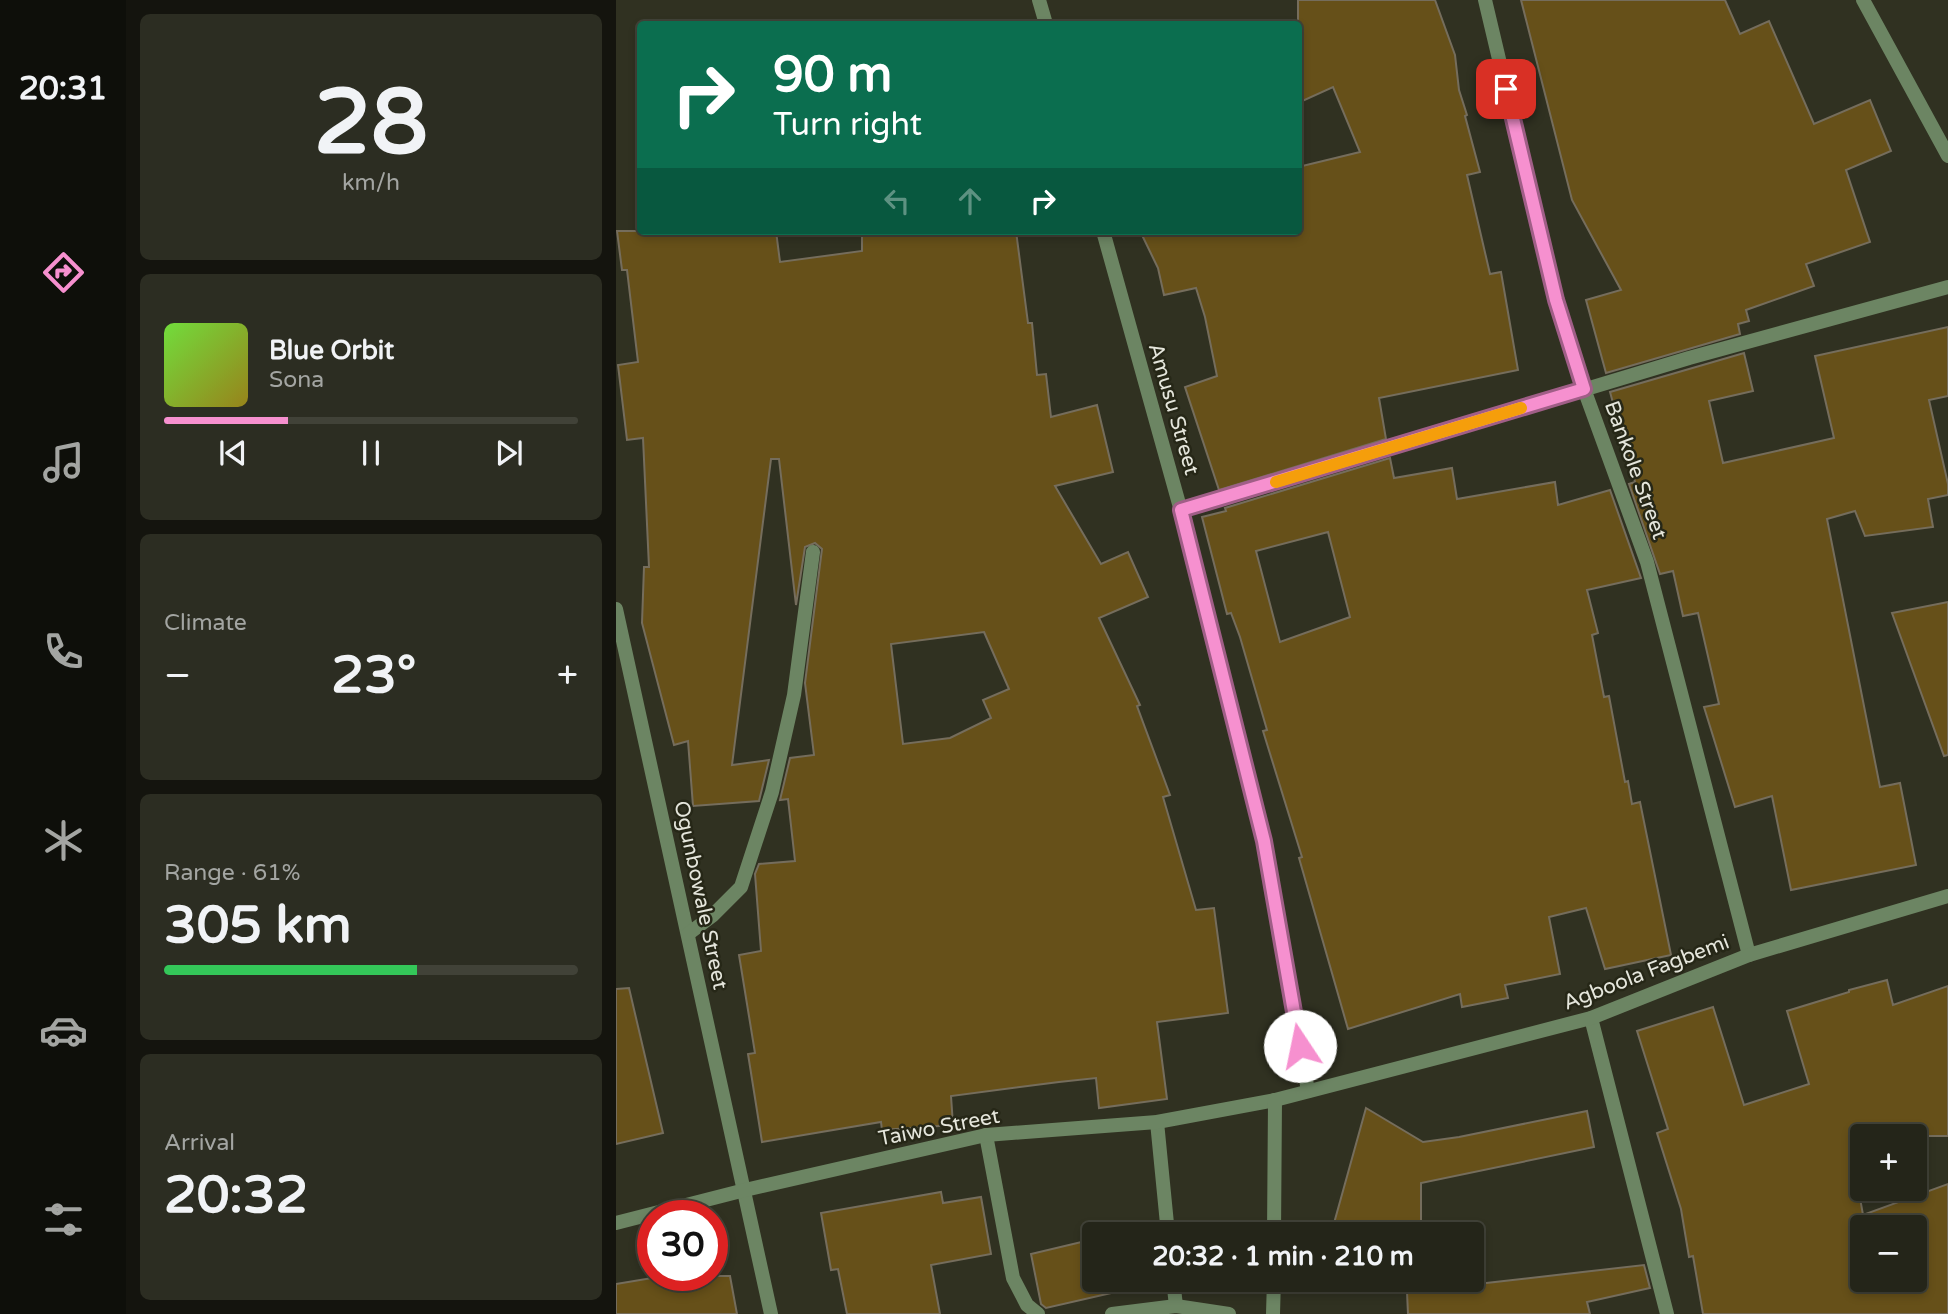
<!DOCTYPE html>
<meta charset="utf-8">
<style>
:root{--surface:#242519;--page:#2c2d22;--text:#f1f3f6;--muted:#a3a5a2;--line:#414238;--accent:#f690cf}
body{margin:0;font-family:"Varela Round",sans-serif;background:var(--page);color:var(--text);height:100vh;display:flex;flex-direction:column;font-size:26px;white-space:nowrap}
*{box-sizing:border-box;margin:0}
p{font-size:23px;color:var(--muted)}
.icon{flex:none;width:38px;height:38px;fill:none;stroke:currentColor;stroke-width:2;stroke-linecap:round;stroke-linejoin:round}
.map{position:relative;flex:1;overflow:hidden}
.panel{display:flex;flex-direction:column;gap:14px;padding:14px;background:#14140e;width:490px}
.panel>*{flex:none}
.banner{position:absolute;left:21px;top:21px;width:665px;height:214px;border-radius:7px;box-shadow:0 4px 10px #0003,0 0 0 2px var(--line);background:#0b6e4f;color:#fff;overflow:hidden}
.buttons{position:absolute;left:1234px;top:1124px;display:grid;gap:14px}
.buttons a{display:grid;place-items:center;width:77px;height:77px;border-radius:7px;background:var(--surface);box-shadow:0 4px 10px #0003,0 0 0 2px var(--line);font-size:35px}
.speed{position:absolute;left:21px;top:1200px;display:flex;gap:14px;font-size:35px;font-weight:700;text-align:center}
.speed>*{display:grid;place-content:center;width:91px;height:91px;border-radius:50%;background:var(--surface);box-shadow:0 4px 10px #0003,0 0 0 2px var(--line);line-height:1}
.speed .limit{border:10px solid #d22;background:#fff;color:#111}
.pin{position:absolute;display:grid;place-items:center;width:60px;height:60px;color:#fff;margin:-30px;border-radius:14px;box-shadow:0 4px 10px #0006}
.me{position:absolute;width:77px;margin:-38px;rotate:349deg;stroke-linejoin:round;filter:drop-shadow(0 0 5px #0008)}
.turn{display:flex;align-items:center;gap:24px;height:147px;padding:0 21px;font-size:32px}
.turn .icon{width:91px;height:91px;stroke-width:2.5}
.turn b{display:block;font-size:49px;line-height:60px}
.lanes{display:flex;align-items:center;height:66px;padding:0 21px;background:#0003;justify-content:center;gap:35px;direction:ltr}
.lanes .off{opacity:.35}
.big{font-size:52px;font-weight:700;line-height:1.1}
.panel .card{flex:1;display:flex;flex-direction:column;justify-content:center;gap:10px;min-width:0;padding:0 24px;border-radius:10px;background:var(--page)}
.panel .dial{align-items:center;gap:0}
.dial b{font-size:91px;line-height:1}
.song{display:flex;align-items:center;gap:21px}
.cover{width:84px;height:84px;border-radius:10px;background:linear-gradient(135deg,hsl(100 70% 55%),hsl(50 70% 35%))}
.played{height:7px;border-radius:4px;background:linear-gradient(90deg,var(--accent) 30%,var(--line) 30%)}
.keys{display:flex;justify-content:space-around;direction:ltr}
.heat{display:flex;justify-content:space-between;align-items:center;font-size:38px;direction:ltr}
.charge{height:10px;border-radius:5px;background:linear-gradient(90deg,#34c759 61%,var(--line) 0)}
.trip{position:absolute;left:466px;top:1222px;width:402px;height:70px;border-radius:7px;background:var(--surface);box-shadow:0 4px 10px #0003,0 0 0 2px var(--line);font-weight:700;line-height:70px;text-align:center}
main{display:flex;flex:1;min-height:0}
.dock{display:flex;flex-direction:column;width:126px;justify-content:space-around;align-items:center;background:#0e0f0a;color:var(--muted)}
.dock .icon{width:49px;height:49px}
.dock .on{color:var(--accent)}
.dock b{font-size:32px;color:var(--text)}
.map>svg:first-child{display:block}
.building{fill:#665019;stroke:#756d5c;stroke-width:2;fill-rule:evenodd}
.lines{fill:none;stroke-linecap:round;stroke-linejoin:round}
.service{stroke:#6c8563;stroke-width:14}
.minor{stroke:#6c8563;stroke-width:14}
.tertiary{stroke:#6c8563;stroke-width:14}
.route-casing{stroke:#a05e87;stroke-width:18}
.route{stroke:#f690cf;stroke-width:12}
.slow{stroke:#f59e0b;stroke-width:12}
.labels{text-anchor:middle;stroke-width:5;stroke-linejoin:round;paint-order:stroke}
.street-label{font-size:21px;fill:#e5e6dc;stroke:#262717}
</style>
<main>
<nav class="dock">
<b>20:31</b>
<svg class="icon on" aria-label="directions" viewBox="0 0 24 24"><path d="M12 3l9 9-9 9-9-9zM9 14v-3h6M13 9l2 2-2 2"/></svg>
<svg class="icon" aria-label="music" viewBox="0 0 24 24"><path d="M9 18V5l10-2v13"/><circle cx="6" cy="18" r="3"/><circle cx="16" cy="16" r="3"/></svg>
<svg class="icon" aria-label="phone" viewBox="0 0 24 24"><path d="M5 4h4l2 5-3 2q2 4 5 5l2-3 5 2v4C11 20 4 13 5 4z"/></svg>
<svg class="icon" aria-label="climate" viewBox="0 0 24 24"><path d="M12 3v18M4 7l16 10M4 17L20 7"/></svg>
<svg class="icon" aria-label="car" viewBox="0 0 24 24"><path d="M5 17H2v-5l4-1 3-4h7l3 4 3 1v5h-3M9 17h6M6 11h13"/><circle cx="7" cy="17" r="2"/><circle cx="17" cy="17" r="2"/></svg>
<svg class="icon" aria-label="filters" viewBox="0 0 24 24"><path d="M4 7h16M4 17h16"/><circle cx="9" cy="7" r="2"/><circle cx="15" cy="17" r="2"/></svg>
</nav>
<section class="panel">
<div class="card dial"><b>28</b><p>km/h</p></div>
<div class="card">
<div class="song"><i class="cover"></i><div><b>Blue Orbit</b><p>Sona</p></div></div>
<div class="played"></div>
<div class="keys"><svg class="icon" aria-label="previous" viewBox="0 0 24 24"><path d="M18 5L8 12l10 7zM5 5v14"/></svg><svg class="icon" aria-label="pause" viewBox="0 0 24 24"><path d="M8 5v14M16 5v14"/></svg><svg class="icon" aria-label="next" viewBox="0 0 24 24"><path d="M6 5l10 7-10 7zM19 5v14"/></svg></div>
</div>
<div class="card"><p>Climate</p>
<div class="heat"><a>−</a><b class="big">23°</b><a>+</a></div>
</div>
<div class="card"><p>Range · 61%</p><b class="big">305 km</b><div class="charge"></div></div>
<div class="card"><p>Arrival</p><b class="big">20:32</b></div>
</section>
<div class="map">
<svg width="1332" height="1314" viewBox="0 0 1332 1314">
<rect width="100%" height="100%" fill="#303121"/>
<!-- building -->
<g class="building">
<path d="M682,0H819L839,55L843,90L851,115L849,116L864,172L851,175L874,274L885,272L902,370L763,398L770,439L603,490L569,387L601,376L589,317L580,288L548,295L542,268L524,231H682V167L744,152L717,87L682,103Z"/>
<path d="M905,0H1109L1124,34L1153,21L1198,124L1254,100L1275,151L1230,170L1254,242L1190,264L1198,286L1130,310L1133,321L1122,324L1124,334L990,373L970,300L1005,290L956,200Z"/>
<path d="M1,231H160L164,262L246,251V231H400L412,323H416L421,375L430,374L435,417L481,405L497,472L439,486L485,564L512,552L532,597L483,618L524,705L521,706L554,795L547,797L580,910L598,908L612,1013L541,1022L551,1099L483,1108L480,1078L443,1082L335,1096L337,1125L266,1130L265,1122L146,1142L132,1054L139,1053L123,955L145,951L139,874L143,864L179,861L172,799L164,800L174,758L198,755L189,683L206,549L199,543L189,547L180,605L163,459H155L116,765L153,760L143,801L77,806L72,741L58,745L26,623L28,567H33L27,438L11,440L2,365L22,362L11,270H6ZM368,632L393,689L367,700L375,718L334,738L287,744L275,644Z"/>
<path d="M1332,327V396L1313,400L1332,484V495L1312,499L1317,527L1249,536L1239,511L1211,519L1264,787L1284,783L1300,865L1175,890L1156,796L1119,807L1088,707L1103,704L1082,613L1067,616L1057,571L1044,574L1013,484L1019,482L994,392L1128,353L1137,391L1093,401L1107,463L1218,438L1199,356Z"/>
<path d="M774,458L778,478L836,468L841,499L939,482L942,505L994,490L1025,578L971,590L982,633L976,635L988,697L993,696L1009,782L1012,781L1016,804L1024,802L1055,955L989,969L970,908L933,917L944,974L889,985L892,998L846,1007L844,994L732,1029L683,858L686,857L647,731L651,730L624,637L615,613L611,614L586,517L610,511L609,508ZM712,532L734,617L664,642L640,551Z"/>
<path d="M1332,602V755L1328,756L1276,613Z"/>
<path d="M1271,980L1277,1005L1332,986V1136H1246V1144L1235,1147L1247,1215L1332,1184V1314H1087L1077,1256L1073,1257L1065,1209L1041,1133L1052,1129L1021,1031L1097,1007L1128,1105L1193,1084L1171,1011L1233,992V990ZM1246,1227H1298V1279H1246Z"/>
<path d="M13,988L47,1133L0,1144V989Z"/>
<path d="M750,1108L807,1142L843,1137L971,1111L978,1147L805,1183V1234H715Z"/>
<path d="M325,1192L327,1203L365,1197L375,1254L315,1265L324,1314H231L222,1269L215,1270L205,1213Z"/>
<path d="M478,1239V1279H524L526,1286L430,1308L425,1304L415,1254Z"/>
<path d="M1028,1265L1034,1288L971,1302L974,1314H792L791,1292Z"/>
<path d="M48,1276H114L121,1314H0V1284Z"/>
</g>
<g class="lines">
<!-- service -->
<g class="service">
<path d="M541,1122L552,1234"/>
<path d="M370,1135L397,1278L411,1305L422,1314"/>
<path d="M557,1279L560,1306"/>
<path d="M496,1314L560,1306L613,1314"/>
</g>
<!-- minor -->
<g class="minor">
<path d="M423,0L430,24"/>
<path d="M869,0L940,300L968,389L1031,562L1133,955"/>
<path d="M1247,0L1332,156"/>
<path d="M487,231L565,511L648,841L692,1091"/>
<path d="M565,511L1073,358L1332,287"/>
<path d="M0,609L155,1314"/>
<path d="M72,934L96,916L125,887L156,792L178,695L197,552"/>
<path d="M975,1018L1051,1314"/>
<path d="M0,1223L129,1190L370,1135L541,1122L659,1100"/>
</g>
<!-- tertiary -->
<g class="tertiary">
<path d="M658,1234L659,1100L975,1018L1133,955L1332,896"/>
<path d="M657,1314L658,1279"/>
</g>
</g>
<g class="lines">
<defs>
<path id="route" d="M684,1046L648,841L565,510L968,389L940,300L890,89"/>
</defs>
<!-- route casing -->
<use href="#route" class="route-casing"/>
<!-- route -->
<use href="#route" class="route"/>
<!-- slow -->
<path class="slow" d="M660,482L905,408"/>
</g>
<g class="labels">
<!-- street labels -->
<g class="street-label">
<text transform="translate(558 409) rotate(74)" y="7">Amusu Street</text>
<text transform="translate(1020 470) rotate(70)" y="7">Bankole Street</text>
<text transform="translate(85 895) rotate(78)" y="7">Ogunbowale Street</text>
<text transform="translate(1030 972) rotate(-21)" y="7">Agboola Fagbemi</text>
<text transform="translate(323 1127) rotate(-11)" y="7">Taiwo Street</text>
</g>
</g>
</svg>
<div class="buttons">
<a>+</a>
<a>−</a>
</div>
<div class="speed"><div class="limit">30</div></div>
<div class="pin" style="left:890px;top:89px;background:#d93025"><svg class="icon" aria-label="arrive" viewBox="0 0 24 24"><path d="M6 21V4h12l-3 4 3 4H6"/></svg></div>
<svg class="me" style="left:684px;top:1046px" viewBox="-20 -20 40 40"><circle r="19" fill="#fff"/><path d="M0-13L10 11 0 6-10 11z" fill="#f690cf"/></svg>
<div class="trip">20:32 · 1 min · 210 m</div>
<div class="banner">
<div class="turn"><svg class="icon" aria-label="right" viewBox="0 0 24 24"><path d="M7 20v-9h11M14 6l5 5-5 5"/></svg><div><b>90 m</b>Turn right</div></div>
<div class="lanes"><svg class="icon off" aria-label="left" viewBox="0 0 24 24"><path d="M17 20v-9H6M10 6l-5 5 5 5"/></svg><svg class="icon off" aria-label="ahead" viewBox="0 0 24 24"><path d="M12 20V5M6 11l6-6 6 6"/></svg><svg class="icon" aria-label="right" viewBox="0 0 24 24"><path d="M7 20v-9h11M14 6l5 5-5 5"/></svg></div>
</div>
</div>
</main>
